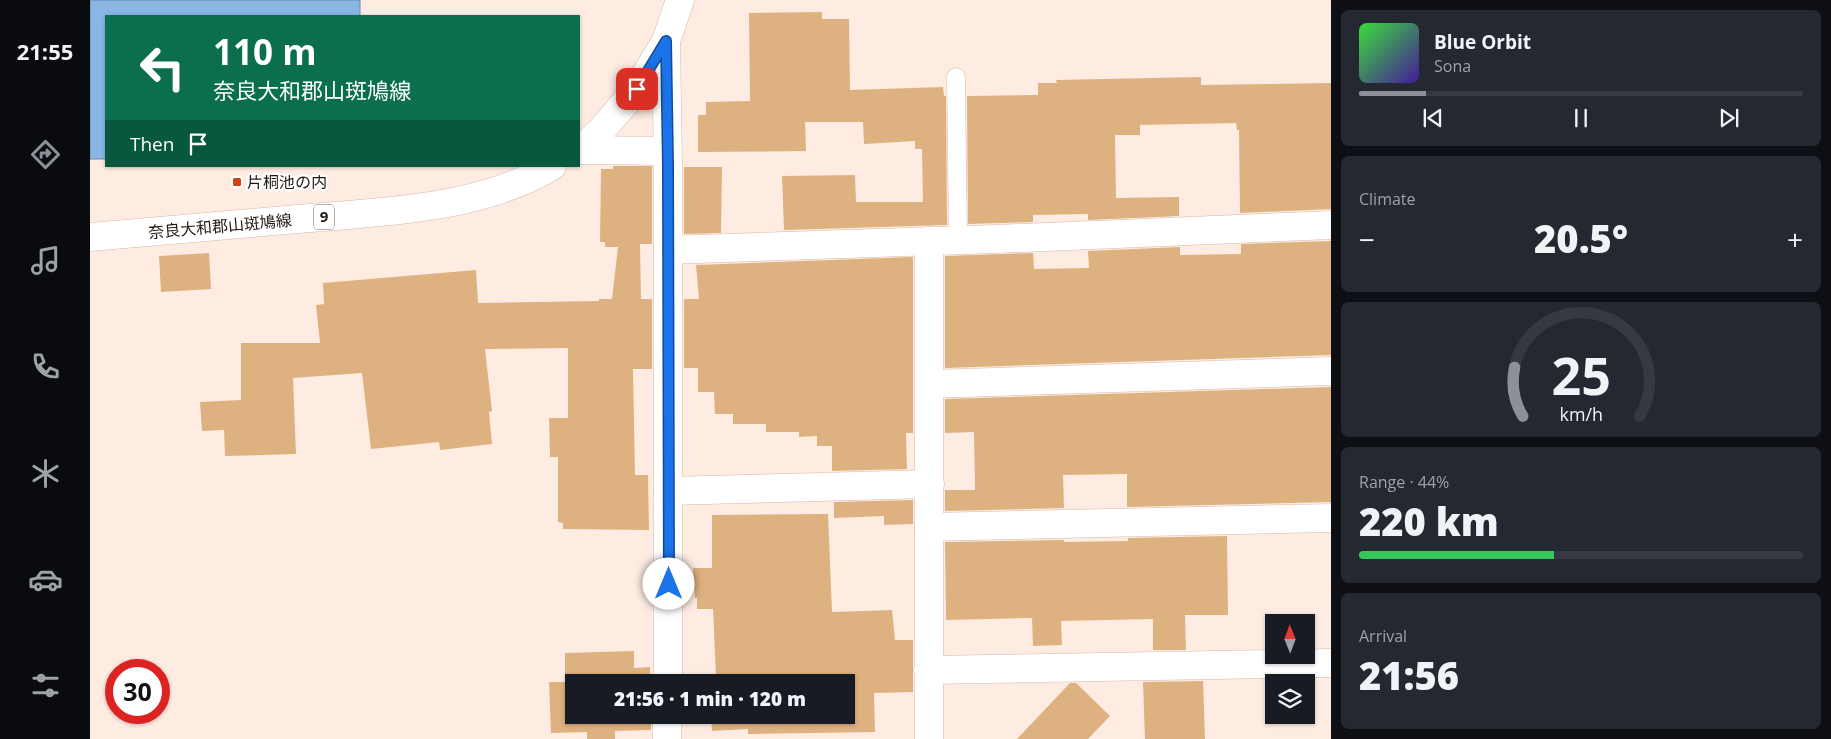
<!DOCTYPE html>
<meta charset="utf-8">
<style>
:root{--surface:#171b24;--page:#242831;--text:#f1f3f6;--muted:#9ea1a6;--line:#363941;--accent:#8c9099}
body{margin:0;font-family:"Open Sans","Noto Sans JP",sans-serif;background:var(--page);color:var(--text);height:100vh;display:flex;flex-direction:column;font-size:19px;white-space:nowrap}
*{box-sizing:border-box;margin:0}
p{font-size:16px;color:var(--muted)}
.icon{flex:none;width:28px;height:28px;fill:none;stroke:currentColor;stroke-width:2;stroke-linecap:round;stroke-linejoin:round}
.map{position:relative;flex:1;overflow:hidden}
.details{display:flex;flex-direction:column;gap:10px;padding:10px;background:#0d0f14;width:500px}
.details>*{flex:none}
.top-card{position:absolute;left:15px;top:15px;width:475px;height:152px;border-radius:0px;box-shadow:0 1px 4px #0004;background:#0b6e4f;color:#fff;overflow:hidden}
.needle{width:32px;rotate:359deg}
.fabs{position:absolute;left:1175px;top:614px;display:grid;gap:10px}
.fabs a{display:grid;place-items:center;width:50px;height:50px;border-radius:0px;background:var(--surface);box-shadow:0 1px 4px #0004;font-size:25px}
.speed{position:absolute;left:15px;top:659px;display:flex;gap:10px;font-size:25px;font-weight:700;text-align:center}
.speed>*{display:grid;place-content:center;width:65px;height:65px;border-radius:50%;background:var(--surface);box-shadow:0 1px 4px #0004;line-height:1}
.speed .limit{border:8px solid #d22;background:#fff;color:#111}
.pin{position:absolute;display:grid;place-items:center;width:42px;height:42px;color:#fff;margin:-21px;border-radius:10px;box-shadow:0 2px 8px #0006}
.me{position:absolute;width:55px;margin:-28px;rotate:0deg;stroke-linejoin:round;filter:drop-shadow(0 0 4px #0008)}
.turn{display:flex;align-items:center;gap:18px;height:105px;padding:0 25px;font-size:22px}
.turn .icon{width:65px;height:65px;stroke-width:2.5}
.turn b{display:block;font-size:35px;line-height:42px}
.then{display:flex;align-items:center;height:48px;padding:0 25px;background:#0003;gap:10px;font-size:19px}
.big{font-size:38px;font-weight:800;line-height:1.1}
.details .card{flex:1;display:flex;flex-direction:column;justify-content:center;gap:8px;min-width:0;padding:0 18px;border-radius:8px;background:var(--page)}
.details .dial{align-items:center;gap:0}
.dial svg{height:130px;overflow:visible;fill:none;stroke:var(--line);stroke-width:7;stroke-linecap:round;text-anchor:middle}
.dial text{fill:var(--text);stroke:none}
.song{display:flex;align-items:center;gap:15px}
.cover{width:60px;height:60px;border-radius:8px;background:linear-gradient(135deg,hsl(120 70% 55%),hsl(260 70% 35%))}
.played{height:5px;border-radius:2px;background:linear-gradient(90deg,var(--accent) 15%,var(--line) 15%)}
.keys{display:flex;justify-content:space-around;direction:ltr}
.heat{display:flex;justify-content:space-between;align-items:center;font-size:28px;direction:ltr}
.charge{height:8px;border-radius:4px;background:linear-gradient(90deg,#34c759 44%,var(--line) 0)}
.trip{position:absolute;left:475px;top:674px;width:290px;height:50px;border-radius:0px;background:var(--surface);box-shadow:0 1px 4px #0004;font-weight:800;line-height:50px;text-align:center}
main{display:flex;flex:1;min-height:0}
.tab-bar{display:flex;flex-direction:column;width:90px;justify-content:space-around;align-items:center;background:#090b0e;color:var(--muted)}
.tab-bar .icon{width:35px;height:35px}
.tab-bar .current{color:var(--accent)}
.tab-bar b{font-size:22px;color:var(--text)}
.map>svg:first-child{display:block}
.water{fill:#89b6e4;stroke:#6a87a5}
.building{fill:#deb181}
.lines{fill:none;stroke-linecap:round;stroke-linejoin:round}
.service-casing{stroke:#d5b9a9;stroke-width:19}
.minor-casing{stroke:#d5b9a9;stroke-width:29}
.primary-casing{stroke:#d5b9a9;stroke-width:29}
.service{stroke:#fff;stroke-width:18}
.minor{stroke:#fff;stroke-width:28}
.primary{stroke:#fff;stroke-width:28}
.route-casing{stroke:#114b97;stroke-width:12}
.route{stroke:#1a73e8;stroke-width:9}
.poi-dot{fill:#cc4511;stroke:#fff;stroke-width:2}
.labels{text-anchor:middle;stroke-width:4.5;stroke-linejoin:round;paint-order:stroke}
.shield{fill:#fff;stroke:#655e5a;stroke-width:1}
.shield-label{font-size:15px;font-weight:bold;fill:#231913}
.poi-label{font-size:16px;fill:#231913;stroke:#fff;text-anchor:start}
.street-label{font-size:16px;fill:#231913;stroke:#fff}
</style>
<main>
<nav class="tab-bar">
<b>21:55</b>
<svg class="icon current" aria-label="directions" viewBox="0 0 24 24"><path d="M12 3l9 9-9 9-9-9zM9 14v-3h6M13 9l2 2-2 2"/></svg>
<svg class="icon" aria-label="music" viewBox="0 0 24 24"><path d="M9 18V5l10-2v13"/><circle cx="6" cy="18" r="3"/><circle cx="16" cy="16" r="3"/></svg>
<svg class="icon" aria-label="phone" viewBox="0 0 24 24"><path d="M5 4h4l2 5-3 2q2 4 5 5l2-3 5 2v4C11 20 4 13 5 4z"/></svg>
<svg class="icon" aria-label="climate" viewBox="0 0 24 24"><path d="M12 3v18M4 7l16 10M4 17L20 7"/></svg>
<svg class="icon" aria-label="car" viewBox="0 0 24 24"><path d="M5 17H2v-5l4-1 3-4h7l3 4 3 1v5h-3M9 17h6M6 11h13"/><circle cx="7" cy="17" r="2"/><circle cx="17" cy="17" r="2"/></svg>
<svg class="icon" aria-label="filters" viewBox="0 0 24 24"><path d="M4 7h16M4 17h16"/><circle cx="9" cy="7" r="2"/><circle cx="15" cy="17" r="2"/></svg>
</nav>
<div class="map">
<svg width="1241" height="739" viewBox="0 0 1241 739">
<rect width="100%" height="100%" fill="#feece2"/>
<!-- water -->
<path class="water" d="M0,0H270V16H16V159H0Z"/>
<!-- building -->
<g class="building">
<path d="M732,12V19H759L760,90L853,87L854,96H856L857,225L694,230L692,176L765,175L766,202H833L832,149H825V141L774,144L773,122H715L716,151L608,152V115H616V102L660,101L659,13Z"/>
<path d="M1111,77V85L1241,83V209L1150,213L1149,130H1147L1146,123L1050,125V135H1025L1026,198L1089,197V216L998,220V214L943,215V222L878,224L877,96L948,95V83H967L966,80Z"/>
<path d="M523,166H562V244H550L551,299H562V369H543L545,475H558L559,530L473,529V523L468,522V457H460L459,418H478V348L395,349L402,411L399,412L402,444L350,450L349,442L281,449L272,373L203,378L206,454L135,456L134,430L112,431L110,402L151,400V343H230L226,305L234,304L233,283L386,270L388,303L509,301V299H522L528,247H515V242H510L511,169H523Z"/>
<path d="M594,167H632L631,233L594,234Z"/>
<path d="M1241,241V355L855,368V256L943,253L944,269L999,268L998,251L1090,247V255L1151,254V244Z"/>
<path d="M119,253L121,289L71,292L69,256Z"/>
<path d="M823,257V433H816L817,469L742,471V446H727V436L709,437V432H676V424H643V414H625L624,392H608V368H594V299H609L606,265Z"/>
<path d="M1241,387V502L1037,507V474L973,475L974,508L855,511V490H885L884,432L855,433V399Z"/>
<path d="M823,500V524L794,525V516L744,518V502Z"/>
<path d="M738,514L742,612L802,610L805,640H823V692L784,693L785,732L658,734V729L622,731L621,715H756V682H619L618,678L626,677L623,609H607V598H605L603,568H622V515Z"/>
<path d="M1137,536L1138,615H1095L1096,650H1063V619L971,621L972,645L943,646L942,618L856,620L855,542L974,540V542L1038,541V538Z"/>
<path d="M544,651V668L560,667V682H484V715H561V730L525,731V739H497V732L461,733L459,682H475V653Z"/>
<path d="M1113,681L1115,739H1055L1053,682Z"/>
<path d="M980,683H986L1020,716L998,739H927Z"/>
</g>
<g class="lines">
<defs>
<path id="service" d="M866,77L868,240"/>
<g id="minor">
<path d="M576,41L578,166V682"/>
<path d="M489,150L577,151"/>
<path d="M578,250L906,239L1241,225"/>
<path d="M840,384L1241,371"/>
<path d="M578,491L840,484"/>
<path d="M839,527L1241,518"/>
<path d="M838,670L1241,663"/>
<path d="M577,739V715"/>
<path d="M839,739V241"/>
</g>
<g id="primary">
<path d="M489,150L509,133L547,89L576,41L590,0"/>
<path d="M0,237C69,231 139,225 208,219C290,212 389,210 462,166"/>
</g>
</defs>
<!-- service casing -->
<use href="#service" class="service-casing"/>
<!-- minor casing -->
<use href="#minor" class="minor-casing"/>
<!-- primary casing -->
<use href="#primary" class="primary-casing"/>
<!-- service -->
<use href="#service" class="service"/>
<!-- minor -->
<use href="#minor" class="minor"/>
<!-- primary -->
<use href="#primary" class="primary"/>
</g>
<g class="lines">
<defs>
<path id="route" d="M547,89L576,41L578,166L579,584"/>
</defs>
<!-- route casing -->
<use href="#route" class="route-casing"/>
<!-- route -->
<use href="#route" class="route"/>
</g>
<!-- markers -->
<rect class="poi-dot" x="142" y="177" width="10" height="10" rx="2.5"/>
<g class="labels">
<!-- shield labels -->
<rect class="shield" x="224" y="204.5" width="20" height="25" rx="4"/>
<g class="shield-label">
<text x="234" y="222">9</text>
</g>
<!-- poi labels -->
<g class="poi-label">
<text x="157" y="188">片桐池の内</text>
</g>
<!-- street labels -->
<g class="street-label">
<text transform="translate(130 226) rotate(-5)" y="6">奈良大和郡山斑鳩線</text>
</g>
</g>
</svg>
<div class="fabs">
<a><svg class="needle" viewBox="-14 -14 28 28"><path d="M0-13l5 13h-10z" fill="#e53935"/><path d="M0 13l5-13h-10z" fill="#9ea1a6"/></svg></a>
<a><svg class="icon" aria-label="layers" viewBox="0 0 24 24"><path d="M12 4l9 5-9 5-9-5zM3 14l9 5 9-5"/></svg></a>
</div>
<div class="speed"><div class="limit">30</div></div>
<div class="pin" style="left:547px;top:89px;background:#d93025"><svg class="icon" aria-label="arrive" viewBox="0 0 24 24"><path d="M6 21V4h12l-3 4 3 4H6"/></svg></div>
<svg class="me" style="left:579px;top:584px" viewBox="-20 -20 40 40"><circle r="19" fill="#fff"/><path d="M0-13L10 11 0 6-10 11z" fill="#1a73e8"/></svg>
<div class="trip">21:56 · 1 min · 120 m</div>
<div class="top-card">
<div class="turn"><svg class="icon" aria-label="left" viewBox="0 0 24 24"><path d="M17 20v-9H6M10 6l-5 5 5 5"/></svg><div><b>110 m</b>奈良大和郡山斑鳩線</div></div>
<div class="then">Then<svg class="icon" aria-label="arrive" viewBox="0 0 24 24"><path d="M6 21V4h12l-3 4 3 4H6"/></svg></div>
</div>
</div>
<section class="details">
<div class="card">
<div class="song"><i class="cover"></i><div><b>Blue Orbit</b><p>Sona</p></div></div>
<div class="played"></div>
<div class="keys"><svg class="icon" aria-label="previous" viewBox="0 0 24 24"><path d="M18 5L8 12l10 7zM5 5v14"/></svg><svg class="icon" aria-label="pause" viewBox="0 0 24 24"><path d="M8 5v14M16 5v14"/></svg><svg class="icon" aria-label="next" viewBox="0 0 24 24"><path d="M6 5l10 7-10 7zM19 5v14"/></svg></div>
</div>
<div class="card"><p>Climate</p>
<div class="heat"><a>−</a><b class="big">20.5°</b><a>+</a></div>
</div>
<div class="card dial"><svg viewBox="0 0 100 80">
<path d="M14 69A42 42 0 1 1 86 69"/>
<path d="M14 69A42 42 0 0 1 9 39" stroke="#8c9099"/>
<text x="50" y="56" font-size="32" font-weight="700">25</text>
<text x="50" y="72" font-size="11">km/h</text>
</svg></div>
<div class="card"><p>Range · 44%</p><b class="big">220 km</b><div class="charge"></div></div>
<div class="card"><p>Arrival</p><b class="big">21:56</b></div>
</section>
</main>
